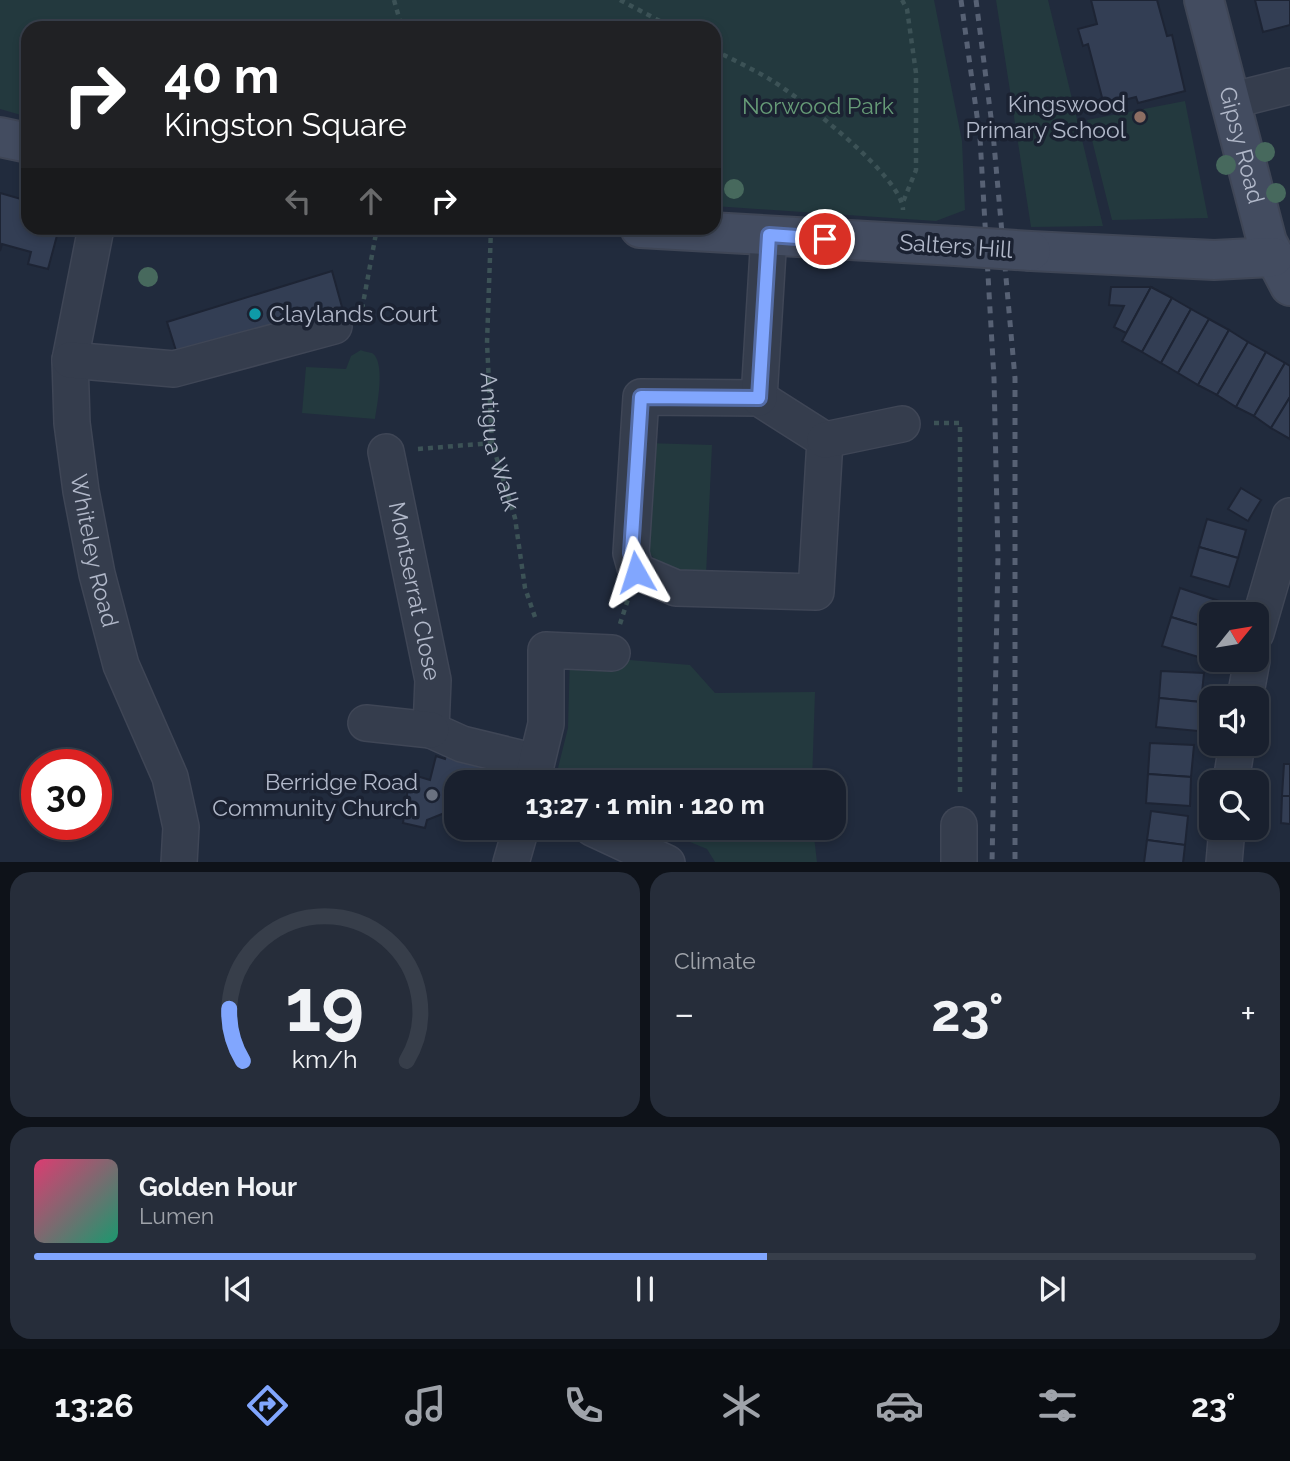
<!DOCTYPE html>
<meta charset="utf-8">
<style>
:root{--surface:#19202e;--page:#262d3a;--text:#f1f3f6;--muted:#9fa3aa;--line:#373e4a;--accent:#81a6fe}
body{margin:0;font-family:Raleway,sans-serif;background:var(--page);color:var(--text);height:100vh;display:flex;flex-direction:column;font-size:26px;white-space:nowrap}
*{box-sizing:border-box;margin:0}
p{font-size:23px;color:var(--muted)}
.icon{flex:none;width:38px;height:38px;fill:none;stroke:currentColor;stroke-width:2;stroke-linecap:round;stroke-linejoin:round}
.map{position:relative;height:862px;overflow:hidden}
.side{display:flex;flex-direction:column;gap:10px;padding:10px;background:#0e1219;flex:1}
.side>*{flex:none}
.top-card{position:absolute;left:21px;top:21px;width:700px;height:214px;border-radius:21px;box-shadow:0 4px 10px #0003,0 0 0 2px var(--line);background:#202124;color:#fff;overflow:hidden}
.needle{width:46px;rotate:60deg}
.fabs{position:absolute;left:1199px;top:602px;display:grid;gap:14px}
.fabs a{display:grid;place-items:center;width:70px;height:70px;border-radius:14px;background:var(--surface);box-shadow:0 4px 10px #0003,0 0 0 2px var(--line);font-size:35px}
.speed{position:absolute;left:21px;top:749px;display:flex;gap:14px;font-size:35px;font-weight:700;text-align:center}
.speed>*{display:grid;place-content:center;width:91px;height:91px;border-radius:50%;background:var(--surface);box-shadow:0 4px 10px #0003,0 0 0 2px var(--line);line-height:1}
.speed .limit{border:10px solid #d22;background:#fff;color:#111}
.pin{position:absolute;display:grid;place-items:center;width:60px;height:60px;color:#fff;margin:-30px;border:4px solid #fff;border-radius:50%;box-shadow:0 2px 7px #0007}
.me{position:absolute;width:77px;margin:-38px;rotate:354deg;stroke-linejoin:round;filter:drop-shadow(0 0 5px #0008)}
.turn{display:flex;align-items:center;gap:24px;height:147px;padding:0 28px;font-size:32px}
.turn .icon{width:91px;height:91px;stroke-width:2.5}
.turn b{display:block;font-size:49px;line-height:60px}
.lanes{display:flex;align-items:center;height:66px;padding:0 28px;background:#0003;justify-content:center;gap:35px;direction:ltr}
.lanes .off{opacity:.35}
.big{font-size:52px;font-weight:700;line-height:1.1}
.side .widget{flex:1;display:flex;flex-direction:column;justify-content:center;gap:10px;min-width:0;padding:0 24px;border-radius:21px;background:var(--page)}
.side .dial{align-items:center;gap:0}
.dial svg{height:182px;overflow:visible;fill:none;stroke:var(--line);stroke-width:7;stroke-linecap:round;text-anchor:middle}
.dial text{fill:var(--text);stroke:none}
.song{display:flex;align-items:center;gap:21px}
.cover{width:84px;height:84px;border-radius:10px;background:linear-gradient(135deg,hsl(340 70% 55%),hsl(160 70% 35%))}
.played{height:7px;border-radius:4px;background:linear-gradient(90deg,var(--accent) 60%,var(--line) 60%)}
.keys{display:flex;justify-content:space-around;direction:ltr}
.heat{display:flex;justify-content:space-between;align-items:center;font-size:38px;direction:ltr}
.side .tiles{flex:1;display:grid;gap:10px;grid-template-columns:1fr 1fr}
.widget:last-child{grid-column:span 2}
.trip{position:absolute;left:444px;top:770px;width:402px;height:70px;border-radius:21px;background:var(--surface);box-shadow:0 4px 10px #0003,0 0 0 2px var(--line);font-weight:700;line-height:70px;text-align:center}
.tab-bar{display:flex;height:112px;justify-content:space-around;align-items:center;background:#0a0d12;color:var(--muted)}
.tab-bar .icon{width:49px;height:49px}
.tab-bar .active{color:var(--accent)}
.tab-bar b{font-size:32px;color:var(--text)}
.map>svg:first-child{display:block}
.green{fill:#23393e}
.building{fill:#333e54;stroke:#1d2434;stroke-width:2}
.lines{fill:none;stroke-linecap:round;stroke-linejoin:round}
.street-casing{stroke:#3f4656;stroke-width:38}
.secondary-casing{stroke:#3f4656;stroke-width:42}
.path{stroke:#3c5256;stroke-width:4.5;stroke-dasharray:5 5;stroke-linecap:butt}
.street{stroke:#353d4d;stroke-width:35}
.secondary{stroke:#434c60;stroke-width:38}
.rail{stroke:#576174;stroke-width:5;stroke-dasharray:7 7;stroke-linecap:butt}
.secondary-bridge-casing{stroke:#3f4656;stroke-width:42;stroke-linecap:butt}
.secondary-bridge{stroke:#434c60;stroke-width:38}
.tree{fill:#47695d}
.route-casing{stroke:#546ca5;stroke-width:18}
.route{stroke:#81a6fe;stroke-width:12}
.education-dot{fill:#8d6e63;stroke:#1b2232;stroke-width:2.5}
.culture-dot{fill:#0f9aa8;stroke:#1b2232;stroke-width:2.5}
.worship-dot{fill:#6b7280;stroke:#1b2232;stroke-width:2.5}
.labels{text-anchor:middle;stroke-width:7;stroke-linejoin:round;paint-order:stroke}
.poi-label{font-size:23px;fill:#b1b8c9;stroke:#1b2232;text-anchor:end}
.park-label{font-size:23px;fill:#669b77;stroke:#1b2232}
.street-label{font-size:23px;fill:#b1b8c9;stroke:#1b2232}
</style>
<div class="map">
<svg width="1290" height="863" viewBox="0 0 1290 863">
<rect width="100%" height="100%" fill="#212b3d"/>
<!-- green -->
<g class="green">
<path d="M0,0H934L962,141L965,210L936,221L714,206V28H28V117L0,109Z"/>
<path d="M996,0H1048L1103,226L1031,227Z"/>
<path d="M1185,101L1208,218L1112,220L1087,120Z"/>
<path d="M361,350C362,351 372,353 372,353C386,362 377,405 375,419L302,413L306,367L346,369L351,356Z"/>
<path d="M646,443L712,445L706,575L662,569L649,552L643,526Z"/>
<path d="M570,655L690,665L715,693L815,692L812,782H562L558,768L568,728Z"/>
<path d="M656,828H813L817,862H715L707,849Z"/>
</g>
<!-- building -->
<g class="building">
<path d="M1091,0H1157L1167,36L1172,35L1185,91L1138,103L1136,97L1104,105L1088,44L1083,46L1078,29L1097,24Z"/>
<path d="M1255,0H1290V25L1263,32Z"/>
<path d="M0,193L28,201V228H59L48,269L28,264L31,252L2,244L0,251Z"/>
<path d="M332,271L342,307L178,357L167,322Z"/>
<path d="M1111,287H1151L1126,333L1114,327L1124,306L1109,305Z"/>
<path d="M1151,287L1172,298L1142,352L1122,341Z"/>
<path d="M1172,298L1191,309L1161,363L1142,352Z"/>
<path d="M1191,309L1209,319L1178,373L1161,363Z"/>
<path d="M1209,319L1229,330L1198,385L1178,373Z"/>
<path d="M1229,330L1248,342L1217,395L1198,385Z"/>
<path d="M1248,342L1266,352L1236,407L1217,395Z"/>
<path d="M1266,352L1285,363L1254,416L1236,407Z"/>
<path d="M1285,363L1290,366V397L1271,428L1254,416Z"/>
<path d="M1290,397V439L1271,428Z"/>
<path d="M1241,488L1261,500L1248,521L1228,509Z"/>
<path d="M1207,519L1246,530L1238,558L1199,547Z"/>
<path d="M1199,547L1238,558L1229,587L1191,576Z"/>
<path d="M1180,588L1222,602L1218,614H1211V629L1171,617Z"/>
<path d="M1171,617L1211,629L1205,659L1162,646Z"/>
<path d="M1161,671L1204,673L1201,702L1159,698Z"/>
<path d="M1159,698L1201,702L1198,731L1156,727Z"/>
<path d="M1150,743L1194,745L1191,777L1148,774Z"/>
<path d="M448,748L493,761L491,773L498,775L495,782H457V808L427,820L425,828L403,823L410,774L430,780L436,756L445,759Z"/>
<path d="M1284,764H1290V796H1282Z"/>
<path d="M1148,774L1191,777L1190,806L1146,803Z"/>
<path d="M1282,796H1290V824L1281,823Z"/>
<path d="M1151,811L1188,816L1185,845L1147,840Z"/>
<path d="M1147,840L1185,845L1183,863H1144Z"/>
</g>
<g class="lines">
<defs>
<g id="street">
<path d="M1230,101L1290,86"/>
<path id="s2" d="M96,228L70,360L72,423L81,491L97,574L121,665L170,777L181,827L179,863"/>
<path d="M70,360L174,369L334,326"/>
<path d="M641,397L759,398L825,440L816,592L676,588L636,571L631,553Z"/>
<path d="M759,398L769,235"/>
<path d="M825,440L902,424"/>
<path id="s3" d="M386,452L433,680L431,730L462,744L536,762"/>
<path d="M1256,633L1290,516"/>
<path d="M1245,698L1252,660"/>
<path d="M366,723L431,730"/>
<path d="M532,782L546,724V650L612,653"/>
<path d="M1231,782L1237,744"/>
<path d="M959,825V863"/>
<path d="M592,828L667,863"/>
<path d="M511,863L521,828"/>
<path d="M1224,863L1227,828"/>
</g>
<g id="secondary">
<path id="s4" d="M1204,0L1267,242L1290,286"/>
<path d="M0,137L28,143"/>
<path d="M640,228L955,246"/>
<path d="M1031,251L1214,260L1273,257"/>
</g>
</defs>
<!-- street casing -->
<use href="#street" class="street-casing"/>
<!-- secondary casing -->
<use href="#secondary" class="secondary-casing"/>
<!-- path -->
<g class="path">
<path d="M394,0L402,28"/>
<path d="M620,0L673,28"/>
<path d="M902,0L907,9L916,73V170L903,202"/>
<path d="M714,50C733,60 753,69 771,80C800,98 903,177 903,210"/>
<path id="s1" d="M491,228L487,343L492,443L515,518L525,588L536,620"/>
<path d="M362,309L377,228"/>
<path d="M934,423H960V794"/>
<path d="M418,449L492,443"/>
<path d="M620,624L628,599"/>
</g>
<!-- street -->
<use href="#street" class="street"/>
<!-- secondary -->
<use href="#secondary" class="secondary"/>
<!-- rail -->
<g class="rail">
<path d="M961,0L980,138L994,378L998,556L992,863"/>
<path d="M976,0L993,133L1015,378V863"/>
</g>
<defs>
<path id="secondary-bridge" d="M955,246L1031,251"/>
</defs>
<!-- secondary-bridge casing -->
<use href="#secondary-bridge" class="secondary-bridge-casing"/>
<!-- secondary-bridge -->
<use href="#secondary-bridge" class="secondary-bridge"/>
</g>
<!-- trees -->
<g class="tree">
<circle cx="1265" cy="152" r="10"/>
<circle cx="1226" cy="165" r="10"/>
<circle cx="734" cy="189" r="10"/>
<circle cx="1276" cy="193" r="10"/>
<circle cx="148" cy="277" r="10"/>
</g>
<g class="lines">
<defs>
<path id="route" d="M636,572L631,553L641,397L759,398L769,235L825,239"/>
</defs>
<!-- route casing -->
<use href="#route" class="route-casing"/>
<!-- route -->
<use href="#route" class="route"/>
</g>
<!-- markers -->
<circle class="education-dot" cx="1140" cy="117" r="7"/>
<circle class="culture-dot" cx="255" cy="314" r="7"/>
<circle class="worship-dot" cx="432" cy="795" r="7"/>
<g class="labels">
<!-- poi labels -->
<g class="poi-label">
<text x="1126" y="112">Kingswood<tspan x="1126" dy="26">Primary School</tspan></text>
<text x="269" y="322" text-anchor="start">Claylands Court</text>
<text x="418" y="790">Berridge Road<tspan x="418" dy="26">Community Church</tspan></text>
</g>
<!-- park labels -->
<g class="park-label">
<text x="818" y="114">Norwood Park</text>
</g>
<!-- street labels -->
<g class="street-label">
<text dy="8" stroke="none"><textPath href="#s4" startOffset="150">Gipsy Road</textPath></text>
<text transform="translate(956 246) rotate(4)" y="8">Salters Hill</text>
<text dy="8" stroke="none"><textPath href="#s1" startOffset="215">Antigua Walk</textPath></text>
<text dy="8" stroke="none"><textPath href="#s2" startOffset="327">Whiteley Road</textPath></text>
<text dy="8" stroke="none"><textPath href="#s3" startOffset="142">Montserrat Close</textPath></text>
</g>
</g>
</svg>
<div class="fabs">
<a><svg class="needle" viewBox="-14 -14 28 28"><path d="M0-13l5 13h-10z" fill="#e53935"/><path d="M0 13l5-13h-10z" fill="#9fa3aa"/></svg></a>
<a><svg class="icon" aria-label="sound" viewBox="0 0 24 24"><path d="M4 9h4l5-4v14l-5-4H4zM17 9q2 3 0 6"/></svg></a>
<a><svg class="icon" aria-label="search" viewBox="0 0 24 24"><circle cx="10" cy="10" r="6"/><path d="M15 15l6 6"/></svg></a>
</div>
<div class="speed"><div class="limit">30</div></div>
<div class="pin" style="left:825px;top:239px;background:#d93025"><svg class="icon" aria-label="arrive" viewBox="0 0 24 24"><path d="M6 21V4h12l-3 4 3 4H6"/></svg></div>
<svg class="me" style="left:636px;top:572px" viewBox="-20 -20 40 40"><path d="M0-17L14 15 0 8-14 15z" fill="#81a6fe" stroke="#fff" stroke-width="4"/></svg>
<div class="trip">13:27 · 1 min · 120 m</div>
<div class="top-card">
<div class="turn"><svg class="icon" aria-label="right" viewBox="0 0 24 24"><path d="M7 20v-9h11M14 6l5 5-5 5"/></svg><div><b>40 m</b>Kingston Square</div></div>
<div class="lanes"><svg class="icon off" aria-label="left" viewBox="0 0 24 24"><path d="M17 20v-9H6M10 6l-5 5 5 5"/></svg><svg class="icon off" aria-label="ahead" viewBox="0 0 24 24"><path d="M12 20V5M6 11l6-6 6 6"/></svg><svg class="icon" aria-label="right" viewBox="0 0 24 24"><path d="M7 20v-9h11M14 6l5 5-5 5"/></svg></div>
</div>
</div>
<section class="side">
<div class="tiles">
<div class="widget dial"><svg viewBox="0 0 100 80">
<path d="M14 69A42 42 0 1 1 86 69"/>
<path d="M14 69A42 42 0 0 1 8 46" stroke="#81a6fe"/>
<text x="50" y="56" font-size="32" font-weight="700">19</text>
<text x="50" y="72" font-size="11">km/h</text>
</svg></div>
<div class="widget"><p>Climate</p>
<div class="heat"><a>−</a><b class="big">23°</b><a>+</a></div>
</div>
<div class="widget">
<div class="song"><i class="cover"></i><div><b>Golden Hour</b><p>Lumen</p></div></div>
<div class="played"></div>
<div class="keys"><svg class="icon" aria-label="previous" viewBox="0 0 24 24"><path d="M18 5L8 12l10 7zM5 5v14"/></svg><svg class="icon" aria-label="pause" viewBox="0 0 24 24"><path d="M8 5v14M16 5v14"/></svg><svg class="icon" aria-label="next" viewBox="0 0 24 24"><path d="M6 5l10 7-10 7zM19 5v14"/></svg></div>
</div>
</div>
</section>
<nav class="tab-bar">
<b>13:26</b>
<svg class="icon active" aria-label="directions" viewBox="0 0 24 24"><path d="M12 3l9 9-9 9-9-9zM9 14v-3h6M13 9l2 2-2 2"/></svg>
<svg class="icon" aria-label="music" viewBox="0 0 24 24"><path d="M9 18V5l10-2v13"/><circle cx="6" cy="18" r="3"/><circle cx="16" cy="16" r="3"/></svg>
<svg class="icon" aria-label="phone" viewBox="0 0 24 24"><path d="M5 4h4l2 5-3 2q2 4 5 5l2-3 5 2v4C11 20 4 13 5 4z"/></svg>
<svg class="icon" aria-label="climate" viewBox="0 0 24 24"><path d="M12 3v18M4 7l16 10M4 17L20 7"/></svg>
<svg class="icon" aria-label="car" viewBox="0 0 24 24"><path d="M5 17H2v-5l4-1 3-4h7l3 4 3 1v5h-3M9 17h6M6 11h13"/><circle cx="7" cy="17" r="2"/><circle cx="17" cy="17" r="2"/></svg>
<svg class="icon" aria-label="filters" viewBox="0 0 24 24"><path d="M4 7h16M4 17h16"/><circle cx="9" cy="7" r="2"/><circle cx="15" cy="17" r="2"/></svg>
<b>23°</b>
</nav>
